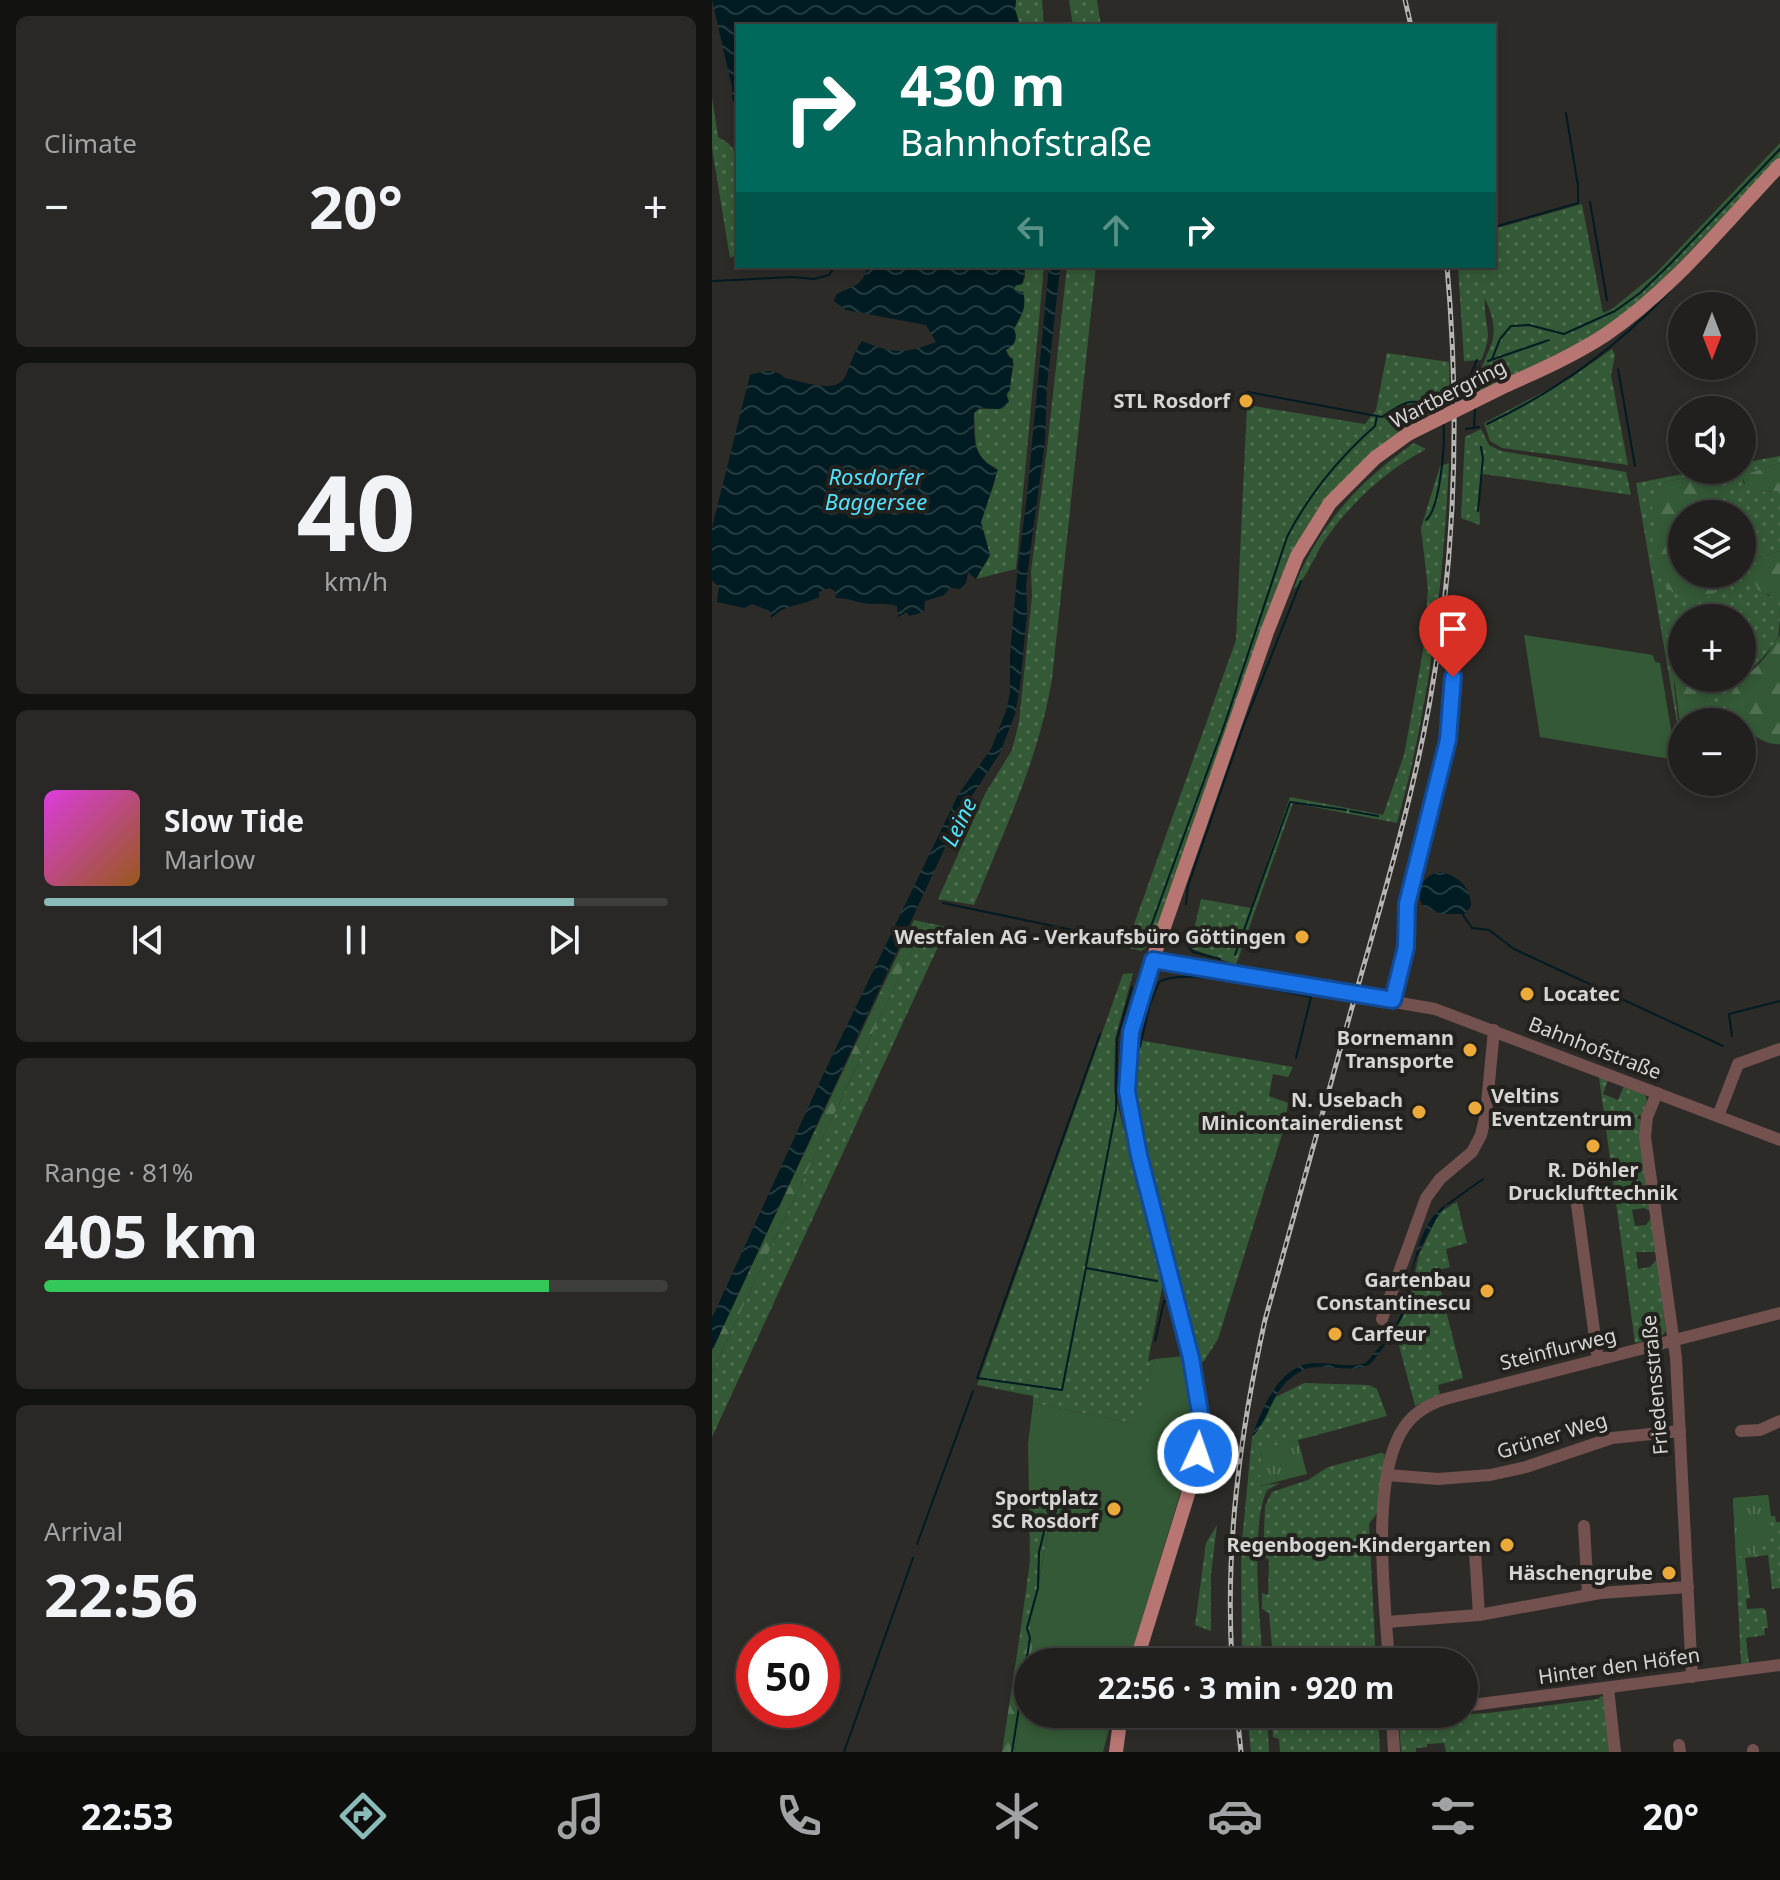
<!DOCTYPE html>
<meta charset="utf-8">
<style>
:root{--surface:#21201e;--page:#292827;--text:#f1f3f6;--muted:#a2a3a4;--line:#3e3e3c;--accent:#8bbbb9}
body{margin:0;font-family:"Noto Sans",sans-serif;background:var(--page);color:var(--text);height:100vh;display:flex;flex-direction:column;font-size:30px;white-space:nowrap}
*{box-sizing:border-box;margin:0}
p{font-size:26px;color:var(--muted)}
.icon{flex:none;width:44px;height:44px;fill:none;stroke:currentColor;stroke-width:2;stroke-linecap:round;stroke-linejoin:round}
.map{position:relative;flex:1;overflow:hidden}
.sheet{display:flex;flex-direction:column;gap:16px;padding:16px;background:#121210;width:712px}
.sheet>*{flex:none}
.guide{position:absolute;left:24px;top:24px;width:760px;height:244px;border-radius:0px;box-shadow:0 4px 12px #0003,0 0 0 2px var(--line);background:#00695c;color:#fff;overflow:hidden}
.needle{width:52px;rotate:180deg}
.tools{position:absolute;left:956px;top:292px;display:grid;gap:16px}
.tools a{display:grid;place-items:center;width:88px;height:88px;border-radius:50%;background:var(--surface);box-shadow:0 4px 12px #0003,0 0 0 2px var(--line);font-size:40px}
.speed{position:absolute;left:24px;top:1624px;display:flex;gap:16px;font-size:40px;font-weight:700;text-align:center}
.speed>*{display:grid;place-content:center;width:104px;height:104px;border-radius:50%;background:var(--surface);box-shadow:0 4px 12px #0003,0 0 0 2px var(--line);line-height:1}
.speed .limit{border:12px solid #d22;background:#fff;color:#111}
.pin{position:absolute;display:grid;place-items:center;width:68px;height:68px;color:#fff;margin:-82px -34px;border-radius:50% 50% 50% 0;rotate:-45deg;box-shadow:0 0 8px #0007}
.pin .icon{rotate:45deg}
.me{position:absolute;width:88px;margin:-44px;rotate:3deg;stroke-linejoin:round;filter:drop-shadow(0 0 6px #0008)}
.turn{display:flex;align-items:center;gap:28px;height:168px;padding:0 32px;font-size:36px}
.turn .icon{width:104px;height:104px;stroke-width:2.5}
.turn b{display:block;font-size:56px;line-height:68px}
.lanes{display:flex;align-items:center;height:76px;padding:0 32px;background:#0003;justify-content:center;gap:40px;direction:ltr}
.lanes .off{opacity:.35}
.big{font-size:60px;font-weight:700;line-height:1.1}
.sheet .widget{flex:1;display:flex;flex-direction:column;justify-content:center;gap:12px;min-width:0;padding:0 28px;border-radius:12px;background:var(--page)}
.sheet .dial{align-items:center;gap:0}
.dial b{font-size:104px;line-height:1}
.song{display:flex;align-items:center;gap:24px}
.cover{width:96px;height:96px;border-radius:12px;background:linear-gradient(135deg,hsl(300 70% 55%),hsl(30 70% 35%))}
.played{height:8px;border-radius:4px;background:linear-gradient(90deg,var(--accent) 85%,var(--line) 85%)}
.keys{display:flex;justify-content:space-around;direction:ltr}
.heat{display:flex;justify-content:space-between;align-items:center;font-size:44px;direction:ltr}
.charge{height:12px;border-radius:6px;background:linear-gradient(90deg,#34c759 81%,var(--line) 0)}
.trip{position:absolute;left:302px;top:1648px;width:464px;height:80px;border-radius:40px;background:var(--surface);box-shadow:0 4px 12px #0003,0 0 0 2px var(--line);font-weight:700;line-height:80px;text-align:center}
.menu{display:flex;height:128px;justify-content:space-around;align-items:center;background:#0d0d0c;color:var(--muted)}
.menu .icon{width:56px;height:56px}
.menu .current{color:var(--accent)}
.menu b{font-size:36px;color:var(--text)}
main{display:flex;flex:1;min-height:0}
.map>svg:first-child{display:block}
.grass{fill:url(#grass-dots);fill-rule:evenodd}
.forest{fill:url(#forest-firs)}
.park{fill:url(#park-tufts)}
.garden{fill:#345936}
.water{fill:url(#water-waves)}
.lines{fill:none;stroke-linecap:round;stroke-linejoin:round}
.stream{stroke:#001b21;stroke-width:2}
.minor{stroke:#72514f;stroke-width:12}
.major{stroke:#b77672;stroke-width:14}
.rail-casing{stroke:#b6b4b2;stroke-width:5}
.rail{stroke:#23211e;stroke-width:2;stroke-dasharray:6;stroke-linecap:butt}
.major-bridge{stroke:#b77672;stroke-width:14}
.route-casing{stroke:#114b97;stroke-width:20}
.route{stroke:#1a73e8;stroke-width:14}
.poi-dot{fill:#ebaa39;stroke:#23211e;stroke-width:3}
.labels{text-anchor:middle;stroke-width:8;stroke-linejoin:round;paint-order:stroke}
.street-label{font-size:20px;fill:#d7d5d3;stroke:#23211e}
.poi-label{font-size:20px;font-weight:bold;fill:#d7d5d3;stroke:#23211e;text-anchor:end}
.water-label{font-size:22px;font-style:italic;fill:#50e2fe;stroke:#23211e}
</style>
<main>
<section class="sheet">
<div class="widget"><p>Climate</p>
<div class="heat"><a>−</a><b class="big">20°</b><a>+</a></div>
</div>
<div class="widget dial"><b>40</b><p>km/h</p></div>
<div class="widget">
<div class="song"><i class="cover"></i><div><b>Slow Tide</b><p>Marlow</p></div></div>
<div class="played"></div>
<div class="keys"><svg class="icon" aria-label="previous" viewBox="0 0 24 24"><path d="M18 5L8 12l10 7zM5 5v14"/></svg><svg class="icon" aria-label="pause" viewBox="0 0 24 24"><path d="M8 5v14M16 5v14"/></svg><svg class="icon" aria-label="next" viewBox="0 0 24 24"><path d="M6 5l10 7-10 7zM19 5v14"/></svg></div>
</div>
<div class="widget"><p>Range · 81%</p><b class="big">405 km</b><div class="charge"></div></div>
<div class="widget"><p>Arrival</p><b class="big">22:56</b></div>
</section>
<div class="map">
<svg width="1068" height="1752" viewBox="0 0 1068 1752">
<defs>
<pattern id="grass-dots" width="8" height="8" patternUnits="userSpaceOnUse" patternTransform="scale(2)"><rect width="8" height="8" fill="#345936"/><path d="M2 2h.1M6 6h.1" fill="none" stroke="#517052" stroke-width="1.8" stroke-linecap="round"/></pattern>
<pattern id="forest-firs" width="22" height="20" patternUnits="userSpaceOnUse" patternTransform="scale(2)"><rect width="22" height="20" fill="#345936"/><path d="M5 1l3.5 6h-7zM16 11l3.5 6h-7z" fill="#517052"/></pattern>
<pattern id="park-tufts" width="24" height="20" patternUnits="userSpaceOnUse" patternTransform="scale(2)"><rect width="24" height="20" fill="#345936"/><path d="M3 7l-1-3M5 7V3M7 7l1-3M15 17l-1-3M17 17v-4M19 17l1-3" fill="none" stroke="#517052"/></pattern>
<pattern id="water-waves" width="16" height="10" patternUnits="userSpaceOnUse" patternTransform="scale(2)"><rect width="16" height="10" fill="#001b21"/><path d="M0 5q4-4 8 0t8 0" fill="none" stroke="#243b40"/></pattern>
</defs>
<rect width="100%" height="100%" fill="#2c2b28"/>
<!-- grass -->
<g class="grass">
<path d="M304,0H330L332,26H308L303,9Z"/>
<path d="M357,0H385L389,26H361Z"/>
<path d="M0,97L6,137L16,143L26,155V254L18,258L0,148Z"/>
<path d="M1068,143V158L926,305L872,343L768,392C763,351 797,349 773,299C771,327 783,330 769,360L752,361L746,266H782V229L870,204L891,313L900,309L944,273Z"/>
<path d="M313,266H332L304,569L264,579L278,555L269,522L282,484L284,468L270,461L264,446L262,413L264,409H290L293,406L302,364L294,350L304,335L302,329C309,315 315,308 311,292L303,290V285H309L313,278Z"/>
<path d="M355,266H384L340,679C327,758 292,831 262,905L226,899L273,794L300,750L307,722L320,596L319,571L335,449Z"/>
<path d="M900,349L903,355L899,375L916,465L790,448L778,441L772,423L860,377Z"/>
<path d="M675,353L737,362L738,403L695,427L598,526L441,943L429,951L418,948L422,932L421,927L524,640L535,405L653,424L664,410Z"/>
<path d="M769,429L777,445L789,451L914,472L919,495L771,474L767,491L768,525L749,518L753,437Z"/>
<path d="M702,443L714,449C674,471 639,502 613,540C602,556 594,580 581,590C605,527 647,481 702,443Z"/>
<path d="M1068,456V463L1038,473L1031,479L1032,484L1051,492L1068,491V551L1046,557L1055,595L1068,599C1068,609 1068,628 1066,637C1049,668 1011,683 1016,722H993L992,703L1002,678H1030V655L1033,654L1035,628H1030V618H970V647L966,648L962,686L970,752L924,483L993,470H1030V463ZM982,477L1006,500L1013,514H1030V574H1010L1011,582L946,575L940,554L951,482Z"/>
<path d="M737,463C731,585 718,706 685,823L581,803L524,965L478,948L489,899L539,908L578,797L671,815L692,755L711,651L716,589L709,528L728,466Z"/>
<path d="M211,922L235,927L0,1437V1372L206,937Z"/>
<path d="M421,973L403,1039L402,1091L451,1283L436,1361L443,1359L432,1401L453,1430L321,1403V1396L265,1385L411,974Z"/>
<path d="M426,1038L432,1041L581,1067L576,1077L561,1074L557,1096L576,1103L572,1128L506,1339L492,1361L488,1363L485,1361L426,1127L421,1082Z"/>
<path d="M887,1077L896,1080L891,1094L906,1100L912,1086L933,1095L935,1100L930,1116L927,1115L925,1118L929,1120L928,1137L938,1211L932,1208L920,1210L923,1226L934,1225L939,1218L944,1252H924L926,1269L938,1267L945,1259L954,1331L949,1337L923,1343Z"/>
<path d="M745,1202L755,1243L734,1249L738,1267L724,1271L751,1378L726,1385L728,1394L703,1406L683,1330L695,1308L707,1255L727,1213Z"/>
<path d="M592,1383L657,1385L665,1389L675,1416L550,1450L548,1486L568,1483L555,1490C538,1524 548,1622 551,1662H530L529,1551L540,1437L546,1430L562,1398Z"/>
<path d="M669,1453L673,1454L665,1513L657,1524L664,1662H554V1656L561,1657L557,1613L550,1609V1593L556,1595L557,1560L551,1556L553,1506L560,1492L596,1480L616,1467Z"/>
<path d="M1056,1495L1059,1516H1063L1064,1522H1068V1588L1060,1589L1056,1555L1033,1558L1038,1598L1034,1599L1035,1609L1051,1608L1054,1611L1056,1628H1052L1053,1635L1034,1638L1037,1664L1029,1665L1021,1498Z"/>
<path d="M317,1497L334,1501L340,1511L319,1623L348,1648L318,1662L320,1643L307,1641L318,1561Z"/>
<path d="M505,1525L499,1574V1631L483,1625L494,1543Z"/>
<path d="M889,1696L891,1697L900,1752H734L732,1743L715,1744V1747L704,1748V1752H689L687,1721L689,1718L776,1713L886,1699Z"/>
<path d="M535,1714H555L557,1752H539Z"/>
<path d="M565,1714H666L668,1752H568L567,1739L561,1737L560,1726L566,1727Z"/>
</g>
<!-- forest -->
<g class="forest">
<path d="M1068,463V491L1051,492L1034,488L1031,478L1038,473Z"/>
<path d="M982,477L1006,500L1013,514H970V574H1010C1015,609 945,612 940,553C939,545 942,536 942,528C943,505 932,504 951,482Z"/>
<path d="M1068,551V599H1066L1046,590L1040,575L1046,557Z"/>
<path d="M1068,635V744C1053,746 1045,734 1030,732V722H1016C1011,686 1034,681 1053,657C1059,650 1062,642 1068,635Z"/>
<path d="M970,647V678H1002L992,703L993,722H970V740L959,653Z"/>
<path d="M202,920L211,922L206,937L0,1372V1350Z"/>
<path d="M307,1641L321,1643L303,1752H290Z"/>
</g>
<!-- park -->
<g class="park">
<path d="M586,1440L595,1474L548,1486L550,1449Z"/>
<path d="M1056,1495C1058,1508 1060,1518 1056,1530C1052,1539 1045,1543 1046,1554L1024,1557L1021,1498Z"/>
</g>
<!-- garden -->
<g class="garden">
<path d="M812,635L941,655L943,662L948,663L964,760L828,737Z"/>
<path d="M472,1356L481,1408L478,1461L417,1662H318L321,1643L319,1623L340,1511L334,1501L317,1497L316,1444L321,1403L424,1424L443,1359Z"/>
<path d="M316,1672V1714H401L391,1752H303Z"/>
</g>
<!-- water -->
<g class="water">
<path d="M0,0H304L303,9L308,26H26V111L20,99V87Z"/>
<path d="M155,266H313L311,283L303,286V290L311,292C315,309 309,315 302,329C306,339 303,345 294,350L296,356L301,359L298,390L294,394L297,401L290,409L268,408L262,413C261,440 261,457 286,470L269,522L278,555L264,579L256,572L254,583L248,589L238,588L232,595L213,601L212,612L197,616L195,612L186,617L185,606C174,602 163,605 151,603C142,601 134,598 124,598L123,591L117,588L107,592V597C87,607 76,603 59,618L58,611L40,604L33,608L5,602L7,587L0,580V528L38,375C50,371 63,368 73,378C89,381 124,395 133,377C139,364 141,353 150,341C181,354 194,354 224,342L214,325L134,310L122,301L124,295C140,285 152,287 155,266Z"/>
<path d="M337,266H348V269L335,385L333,441L314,584L315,613L308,686L303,714L288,753L250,811L0,1351V1318L111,1075L246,795L279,749L294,711L298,693V655L306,565L315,496Z"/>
<path d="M729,872C748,877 758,887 759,906L753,914H727L710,905C703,889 712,874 729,872Z"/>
<path d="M736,1203C724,1217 710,1244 703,1262C698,1277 698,1294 694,1310C691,1319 668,1353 661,1361C649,1377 609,1361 591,1370C558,1387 562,1414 540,1437C549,1410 568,1363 603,1363C620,1363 638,1368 654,1363C666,1348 684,1329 690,1311C700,1279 703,1223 736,1203Z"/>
</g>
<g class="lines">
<!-- stream -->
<g class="stream">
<path d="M878,202L895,300"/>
<path d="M782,227L866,203V186L854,113"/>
<path d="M1,281L80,277L102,279L117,275L123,266"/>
<path d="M780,359L788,339L799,326L817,325L852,334L903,311L928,293L957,265L1068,149"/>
<path d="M776,361L837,340"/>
<path d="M906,369L923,466"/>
<path d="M536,392L670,417C693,401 698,398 725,406L727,412"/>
<path d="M761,393L759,374L765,360"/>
<path d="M775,424C846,390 904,348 958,291"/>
<path d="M762,428L763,408"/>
<path d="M754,429L767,427"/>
<path d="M766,511L771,458L769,447"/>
<path d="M714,520C728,509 734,441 731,422"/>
<path d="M638,811L666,816"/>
<path d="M231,903L404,939"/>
<path d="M474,904L476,886L531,727L589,581"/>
<path d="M751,915L760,928L777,930L802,949L1011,1046"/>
<path d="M459,938H469L481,952L508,959"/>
<path d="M420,941L434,940L513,723L575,537C597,494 627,458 663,426L665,416"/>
<path d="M523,955L578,802L634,810"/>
<path d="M388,1034L265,1378L350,1390L374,1268L445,1281"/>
<path d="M1020,1036L1017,1014L1068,1001"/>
<path d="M425,1047H428L437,1007L447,982C475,966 565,991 599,997L584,1058"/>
<path d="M736,1204L771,1179"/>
<path d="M374,1266L404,1110L405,1039L420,987"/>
<path d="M443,1341L452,1301L456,1302"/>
<path d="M205,1544L261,1391"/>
<path d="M132,1752L201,1558"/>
<path d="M300,1752L318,1638L315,1628L326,1588L327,1552L333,1528L339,1515"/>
</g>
<!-- minor -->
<g class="minor">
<path d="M441,960L723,1009L1068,1140"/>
<path d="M681,1000L694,947L695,904L736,740L741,677"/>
<path d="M945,1093L935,1117L933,1137L964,1358L980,1677"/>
<path d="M1006,1116L1026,1064L1068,1049"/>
<path d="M865,1205L886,1360"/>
<path d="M670,1319L714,1198L728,1179L760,1152L769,1135L774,1114L782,1030"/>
<path d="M1029,1431L1048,1430L1068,1421"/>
<path d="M675,1475L726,1479L778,1475L814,1467L900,1438L968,1431"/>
<path d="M872,1526L876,1595"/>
<path d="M763,1552L767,1615"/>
<path d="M674,1622L767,1615L888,1593L976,1587"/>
<path d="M677,1662C673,1601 657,1476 693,1426C703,1412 717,1404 733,1399L1068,1313"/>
<path d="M896,1688L903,1752"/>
<path d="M752,1706L1068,1665"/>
<path d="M680,1714L682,1752"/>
<path d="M967,1745L968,1752"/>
<path d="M1041,1752V1750"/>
</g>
<!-- major -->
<g class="major">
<path d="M795,385C829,370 862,355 893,335C960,290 1013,223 1068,165"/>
<path d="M424,1662L481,1478L487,1443L488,1413L479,1358L417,1110L414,1077L416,1049L427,999L555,632L585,556L618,503L663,458L696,434"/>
<path d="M404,1752L409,1714"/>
</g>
<defs>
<g id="rail">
<path d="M693,0L699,26"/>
<path d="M520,1662C513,1546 528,1433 553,1320C583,1211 613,1102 644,993C671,898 699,804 717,706C744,560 748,413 735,266"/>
<path d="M525,1714L529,1752"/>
</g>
</defs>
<!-- rail casing -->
<use href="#rail" class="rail-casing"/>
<!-- rail -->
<use href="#rail" class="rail"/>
<!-- major-bridge -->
<path class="major-bridge" d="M696,434L795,385"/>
</g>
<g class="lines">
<defs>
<path id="route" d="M486,1453L488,1413L479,1358L427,1155L415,1091L419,1032L441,960L681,1000L694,947L695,904L736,740L741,677"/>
</defs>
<!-- route casing -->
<use href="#route" class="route-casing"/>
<!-- route -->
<use href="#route" class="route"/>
</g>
<!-- markers -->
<g class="poi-dot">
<circle cx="534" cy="401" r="8"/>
<circle cx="590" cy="937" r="8"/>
<circle cx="815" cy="994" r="8"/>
<circle cx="758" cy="1050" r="8"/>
<circle cx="763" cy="1108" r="8"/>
<circle cx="707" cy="1112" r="8"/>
<circle cx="881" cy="1146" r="8"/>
<circle cx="775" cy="1291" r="8"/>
<circle cx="623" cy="1334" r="8"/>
<circle cx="402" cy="1509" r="8"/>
<circle cx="795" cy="1545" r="8"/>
<circle cx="957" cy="1573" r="8"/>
</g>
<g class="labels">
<!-- street labels -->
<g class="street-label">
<text transform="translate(736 394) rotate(-27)" y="7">Wartbergring</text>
<text transform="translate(883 1048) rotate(21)" y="7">Bahnhofstraße</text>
<text transform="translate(846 1349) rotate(-14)" y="7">Steinflurweg</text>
<text transform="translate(943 1385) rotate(-95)" y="7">Friedensstraße</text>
<text transform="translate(840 1436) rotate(-17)" y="7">Grüner Weg</text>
<text transform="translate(907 1666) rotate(-8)" y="7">Hinter den Höfen</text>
</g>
<!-- poi labels -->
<g class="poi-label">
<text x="518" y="408">STL Rosdorf</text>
<text x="574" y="944">Westfalen AG - Verkaufsbüro Göttingen</text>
<text x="831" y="1001" text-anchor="start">Locatec</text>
<text x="742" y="1045">Bornemann<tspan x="742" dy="23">Transporte</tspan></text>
<text x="779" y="1103" text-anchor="start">Veltins<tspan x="779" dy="23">Eventzentrum</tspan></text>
<text x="691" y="1107">N. Usebach<tspan x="691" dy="23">Minicontainerdienst</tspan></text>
<text x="881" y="1177" text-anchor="middle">R. Döhler<tspan x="881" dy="23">Drucklufttechnik</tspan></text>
<text x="759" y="1287">Gartenbau<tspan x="759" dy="23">Constantinescu</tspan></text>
<text x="639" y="1341" text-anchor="start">Carfeur</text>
<text x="386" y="1505">Sportplatz<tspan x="386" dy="23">SC Rosdorf</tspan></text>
<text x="779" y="1552">Regenbogen-Kindergarten</text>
<text x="941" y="1580">Häschengrube</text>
</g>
<!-- water labels -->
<g class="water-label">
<text x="164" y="485">Rosdorfer<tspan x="164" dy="25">Baggersee</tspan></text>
<text transform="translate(247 822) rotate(-64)" y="8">Leine</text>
</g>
</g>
</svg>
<div class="tools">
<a><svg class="needle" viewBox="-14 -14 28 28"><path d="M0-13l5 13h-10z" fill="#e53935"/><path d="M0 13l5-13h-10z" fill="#a2a3a4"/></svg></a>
<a><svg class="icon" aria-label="sound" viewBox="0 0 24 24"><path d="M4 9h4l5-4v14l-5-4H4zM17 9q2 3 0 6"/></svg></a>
<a><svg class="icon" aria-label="layers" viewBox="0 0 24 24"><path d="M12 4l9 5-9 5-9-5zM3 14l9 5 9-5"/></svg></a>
<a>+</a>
<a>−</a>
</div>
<div class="speed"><div class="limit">50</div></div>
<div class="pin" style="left:741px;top:677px;background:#d93025"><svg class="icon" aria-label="arrive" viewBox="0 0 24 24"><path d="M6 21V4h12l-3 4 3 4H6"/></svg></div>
<svg class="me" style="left:486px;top:1453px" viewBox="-20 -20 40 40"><circle r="17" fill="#1a73e8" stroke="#fff" stroke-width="3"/><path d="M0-11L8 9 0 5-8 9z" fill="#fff"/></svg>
<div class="trip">22:56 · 3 min · 920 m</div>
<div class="guide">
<div class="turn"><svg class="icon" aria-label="right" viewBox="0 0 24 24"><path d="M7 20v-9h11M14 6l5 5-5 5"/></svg><div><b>430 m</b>Bahnhofstraße</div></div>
<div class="lanes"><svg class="icon off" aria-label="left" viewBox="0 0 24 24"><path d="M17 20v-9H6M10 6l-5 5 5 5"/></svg><svg class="icon off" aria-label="ahead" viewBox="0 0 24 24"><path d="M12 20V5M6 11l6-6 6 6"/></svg><svg class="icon" aria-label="right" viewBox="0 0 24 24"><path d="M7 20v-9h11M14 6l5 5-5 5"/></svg></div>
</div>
</div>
</main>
<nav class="menu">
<b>22:53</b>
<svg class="icon current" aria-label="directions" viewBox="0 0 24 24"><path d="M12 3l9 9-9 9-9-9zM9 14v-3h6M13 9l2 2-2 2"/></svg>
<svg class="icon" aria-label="music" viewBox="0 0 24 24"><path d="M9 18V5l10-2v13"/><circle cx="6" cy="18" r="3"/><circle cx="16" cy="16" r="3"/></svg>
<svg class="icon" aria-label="phone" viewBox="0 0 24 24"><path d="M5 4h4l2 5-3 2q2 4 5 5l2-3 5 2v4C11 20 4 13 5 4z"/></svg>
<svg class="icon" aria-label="climate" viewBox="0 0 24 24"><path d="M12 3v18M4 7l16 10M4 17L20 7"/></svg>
<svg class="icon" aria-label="car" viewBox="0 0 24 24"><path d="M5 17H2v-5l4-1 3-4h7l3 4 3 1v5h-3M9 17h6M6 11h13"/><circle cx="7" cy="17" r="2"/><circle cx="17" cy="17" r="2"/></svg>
<svg class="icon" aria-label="filters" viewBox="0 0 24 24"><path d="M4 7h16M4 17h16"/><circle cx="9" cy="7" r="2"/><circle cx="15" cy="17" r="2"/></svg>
<b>20°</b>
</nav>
